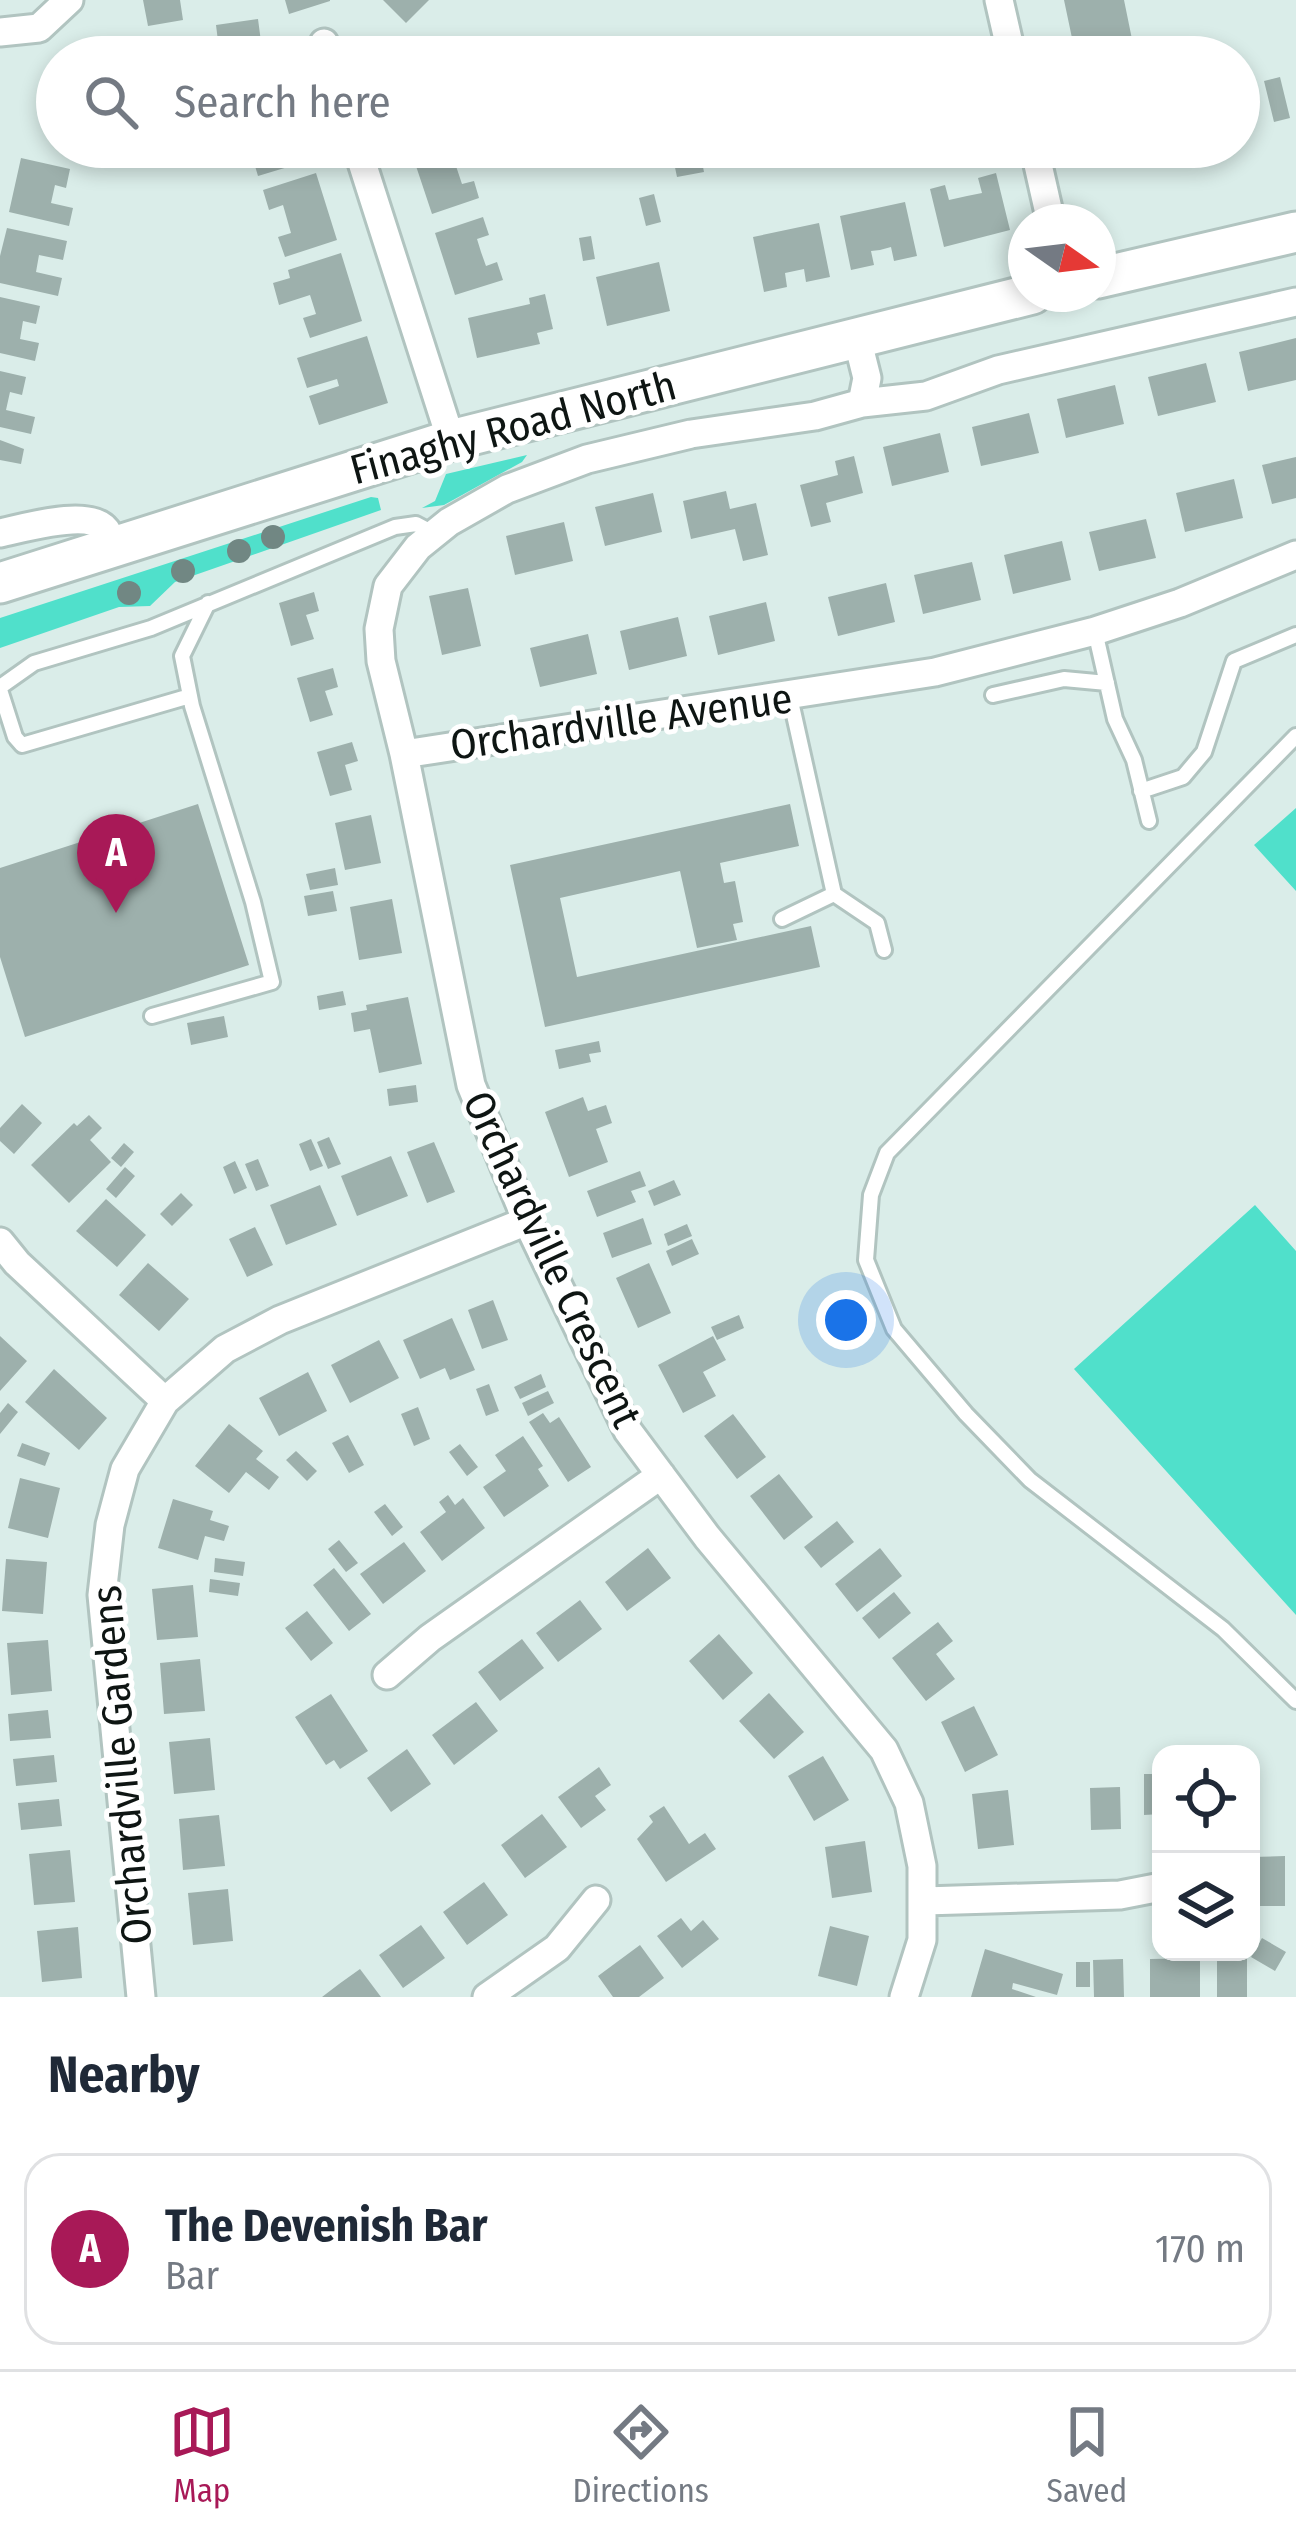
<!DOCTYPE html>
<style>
:root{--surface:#fff;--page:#f6f6f7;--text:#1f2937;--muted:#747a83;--line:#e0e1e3;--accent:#a81957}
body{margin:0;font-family:"Fira Sans Condensed",sans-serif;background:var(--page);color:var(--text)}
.controls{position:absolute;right:36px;bottom:36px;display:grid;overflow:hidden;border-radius:24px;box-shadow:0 6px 18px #0003}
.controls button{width:108px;height:108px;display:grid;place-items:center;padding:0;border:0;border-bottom:3px solid var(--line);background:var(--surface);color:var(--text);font:60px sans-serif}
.compass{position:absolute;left:1008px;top:204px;width:108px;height:108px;border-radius:50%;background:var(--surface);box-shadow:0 6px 18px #0003;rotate:104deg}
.you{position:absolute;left:846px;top:1320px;width:42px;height:42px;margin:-30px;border:9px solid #fff;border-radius:50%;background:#1a73e8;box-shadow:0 0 0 18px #1a73e833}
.badge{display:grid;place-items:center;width:78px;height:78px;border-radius:50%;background:var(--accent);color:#fff;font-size:39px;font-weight:700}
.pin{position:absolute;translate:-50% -99px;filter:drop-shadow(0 3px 6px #0008)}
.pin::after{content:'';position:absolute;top:63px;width:42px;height:36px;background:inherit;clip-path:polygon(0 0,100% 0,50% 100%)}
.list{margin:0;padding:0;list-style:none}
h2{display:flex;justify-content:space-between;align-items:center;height:156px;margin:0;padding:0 48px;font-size:51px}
h2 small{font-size:39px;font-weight:400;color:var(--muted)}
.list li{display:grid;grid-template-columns:78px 1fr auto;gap:36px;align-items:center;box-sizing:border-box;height:192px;margin:0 24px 24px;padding:0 24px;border:3px solid var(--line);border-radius:36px}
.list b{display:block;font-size:45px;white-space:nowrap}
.list p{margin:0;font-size:39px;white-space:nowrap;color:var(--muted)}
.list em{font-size:39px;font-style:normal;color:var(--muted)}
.icon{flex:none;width:66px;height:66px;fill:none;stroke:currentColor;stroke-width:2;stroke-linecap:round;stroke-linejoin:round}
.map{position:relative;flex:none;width:1296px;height:1997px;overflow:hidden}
.search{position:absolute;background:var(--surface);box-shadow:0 6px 18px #0003;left:36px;right:36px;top:36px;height:132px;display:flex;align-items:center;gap:30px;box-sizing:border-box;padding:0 42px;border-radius:66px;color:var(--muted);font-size:45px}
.sheet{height:372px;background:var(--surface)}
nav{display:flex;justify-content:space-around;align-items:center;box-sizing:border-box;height:168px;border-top:3px solid var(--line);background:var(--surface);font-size:33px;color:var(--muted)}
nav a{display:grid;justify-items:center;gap:6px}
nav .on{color:var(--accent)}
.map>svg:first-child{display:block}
</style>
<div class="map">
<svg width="1296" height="1997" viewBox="0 0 1296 1997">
<rect width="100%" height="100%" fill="#daede9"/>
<path fill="#50e0cb" d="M527 455 522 462 444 505 422 508 435 501 446 474Z
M371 497 378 498 381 510 175 582 150 606 119 607 0 648V618Z
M1296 808V891L1254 845Z
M1255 1205 1296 1251V1615L1074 1369Z"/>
<path fill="#9db0ac" d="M143 0H180L183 20 148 26Z
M285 0H330V1L289 14Z
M383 0H429L406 23Z
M1064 0H1124L1134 49 1076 57Z
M258 19 263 57H220L216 25Z
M122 37 127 57H95L92 45Z
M1280 77 1290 118 1274 122 1264 81Z
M263 147H307L311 160 258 176 252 156 265 152Z
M425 147H463L465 153 453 157 462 184 474 181 479 198 432 214 411 151Z
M656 147H699L704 172 677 177 672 153 657 155Z
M21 158 70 169 66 188 55 185 51 203 73 208 69 226 9 212Z
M316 173 337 240 285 257 278 237 291 233 283 205 269 210 263 190Z
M996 173 1010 230 944 247 930 189 945 185 949 200 967 196 982 193 978 178Z
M654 194 661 222 646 226 639 198Z
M905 202 917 256 894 261 891 247 880 250 871 251 874 265 851 270 840 216Z
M483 217 489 235 477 239 481 252 486 266 497 262 503 280 455 295 435 233Z
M819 223 830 277 806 282 804 269 785 273 787 287 764 292 753 237Z
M7 228 67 241 63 260 39 255 36 272 62 278 58 296 0 283V256Z
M591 236 595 259 583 261 579 238Z
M341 253 362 321 310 338 303 318 316 314 310 295 279 305 273 283 290 278 288 270Z
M659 262 670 311 607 326 596 277Z
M545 294 553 329 537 333 540 344 477 358 468 318 530 304 529 298Z
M0 297 40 306 36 324 23 321 20 339 39 343 35 361 0 353Z
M367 336 388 403 319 425 309 396 339 386 337 379 307 388 297 358Z
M1296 338V380L1248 391 1239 352Z
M1206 363 1216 402 1158 416 1148 377Z
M0 371 26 377 22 395 10 392 6 410 35 417 31 434 0 427Z
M1115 385 1124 424 1066 438 1057 399Z
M1029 413 1039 453 981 466 972 427Z
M940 433 949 472 892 486 883 447Z
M0 440 24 449 21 464 0 460Z
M854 456 863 493 826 503 831 522 811 527 800 485 838 475 835 461Z
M1296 457V498L1272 504 1262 465Z
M1234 479 1243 518 1185 532 1176 493Z
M726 491 730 509 756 503 768 555 743 561 735 529 691 539 683 501Z
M653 493 662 532 605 546 595 507Z
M1146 519 1156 558 1099 571 1089 532Z
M564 522 573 561 515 575 506 536Z
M1062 541 1071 580 1013 594 1004 555Z
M972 562 981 600 923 614 914 575Z
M886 583 895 622 838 636 828 597Z
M468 588 481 646 442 655 429 596Z
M314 592 319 611 306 615 314 639 291 646 279 603Z
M766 602 775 641 718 655 709 616Z
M678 617 687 656 629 670 620 631Z
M588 634 597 674 540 687 530 648Z
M333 668 338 687 325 691 333 715 310 722 297 678Z
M352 742 358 761 345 765 352 790 330 796 317 752Z
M198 804 249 965 25 1037 0 957V868Z
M790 804 799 846 720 863 724 883 735 881 743 922 733 924 737 940 697 948 680 871 560 898 577 977 811 926 820 967 545 1027 510 865Z
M371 815 381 863 345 870 335 823Z
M335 868 338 885 310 890 306 874Z
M333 891 337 911 308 916 304 896Z
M392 899 402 953 359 960 350 907Z
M343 991 346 1005 319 1010 317 996Z
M408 997 422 1064 379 1073 370 1029 354 1032 351 1013 367 1010 366 1005Z
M224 1016 228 1037 191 1045 187 1023Z
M599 1041 601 1052 589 1054 591 1062 559 1069 555 1050Z
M416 1085 418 1102 389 1106 387 1089Z
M583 1097 588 1111 606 1105 612 1123 596 1129 608 1162 569 1177 545 1112Z
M22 1104 42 1123 14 1154 0 1141V1128Z
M89 1115 102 1128 90 1140 111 1162 69 1203 31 1165 74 1123 77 1126Z
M329 1137 341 1164 328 1169 317 1142Z
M311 1139 323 1166 310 1171 299 1144Z
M434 1142 455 1192 427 1203 407 1152Z
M124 1143 134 1152 121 1167 111 1158Z
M391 1156 408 1196 357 1216 341 1176Z
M258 1159 269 1186 256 1191 245 1164Z
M235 1161 247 1188 234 1194 223 1167Z
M125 1167 135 1176 116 1198 106 1189Z
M640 1171 646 1186 631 1191 636 1202 597 1217 587 1191Z
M674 1180 681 1195 654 1206 648 1191Z
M320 1185 337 1225 286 1245 270 1205Z
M181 1193 193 1205 172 1226 160 1214Z
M106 1199 146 1235 117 1267 76 1231Z
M643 1218 652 1244 612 1258 603 1233Z
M687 1224 692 1236 668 1246 664 1234Z
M255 1227 273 1265 247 1277 229 1239Z
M692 1239 699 1254 672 1266 666 1251Z
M148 1263 189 1299 159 1331 119 1295Z
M649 1263 671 1313 638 1328 616 1278Z
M493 1300 508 1340 482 1349 468 1310Z
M739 1315 744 1328 717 1340 711 1327Z
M452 1318 475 1370 450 1380 445 1368 420 1379 403 1340Z
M0 1336 27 1361 0 1391Z
M713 1336 726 1360 703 1372 716 1396 683 1413 658 1365Z
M379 1340 399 1378 350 1403 331 1365Z
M54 1369 107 1418 79 1450 25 1402Z
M308 1372 327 1411 279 1436 259 1398Z
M541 1374 546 1387 520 1399 514 1387Z
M489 1384 499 1411 486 1416 476 1389Z
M548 1391 554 1403 528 1416 522 1403Z
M8 1403 18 1412 0 1434V1413Z
M418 1407 430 1439 414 1446 401 1414Z
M543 1413 550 1423 559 1417 591 1467 568 1482 529 1422Z
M733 1414 766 1457 737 1479 704 1436Z
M229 1424 263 1451 256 1459 279 1477 269 1490 246 1472 229 1493 195 1466Z
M348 1435 364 1465 349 1473 332 1443Z
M523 1436 543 1466 538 1469 549 1486 504 1517 483 1487 506 1471 495 1455Z
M22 1443 50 1453 45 1466 17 1456Z
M460 1444 478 1467 467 1476 449 1452Z
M296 1451 317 1471 307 1481 286 1460Z
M779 1474 813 1517 784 1540 750 1496Z
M20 1478 60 1488 48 1538 8 1528Z
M448 1495 455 1505 463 1498 485 1528 442 1561 420 1532 446 1512 439 1502Z
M173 1499 213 1511 210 1520 229 1526 224 1541 205 1536 198 1560 158 1548Z
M385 1504 403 1527 392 1536 374 1512Z
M837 1521 854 1542 821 1568 804 1547Z
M339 1540 358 1563 346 1572 328 1549Z
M404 1542 426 1571 383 1604 360 1574Z
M648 1548 671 1578 627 1611 605 1582Z
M880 1548 902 1576 857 1612 835 1584Z
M215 1558 245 1562 243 1576 214 1572Z
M6 1559 47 1562 43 1614 2 1611Z
M334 1568 371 1614 349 1631 313 1585Z
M210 1579 240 1583 238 1596 209 1592Z
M193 1585 198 1637 157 1640 152 1589Z
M894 1592 911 1613 879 1639 862 1618Z
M580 1600 602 1629 558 1662 536 1633Z
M307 1611 333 1643 311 1661 285 1628Z
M938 1622 953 1641 936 1654 955 1679 926 1701 892 1658Z
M719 1634 753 1673 723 1700 689 1661Z
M522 1639 544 1668 500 1701 478 1672Z
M48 1640 52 1691 11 1695 7 1643Z
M200 1659 205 1711 164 1714 160 1663Z
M769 1693 804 1732 774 1759 739 1721Z
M331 1694 368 1751 340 1769 334 1760 326 1765 295 1717Z
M476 1702 498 1731 454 1765 432 1735Z
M974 1706 998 1755 965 1772 941 1722Z
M48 1710 51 1738 10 1741 8 1714Z
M210 1738 215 1790 174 1794 169 1742Z
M407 1749 431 1784 391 1812 367 1778Z
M54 1755 57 1782 16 1786 13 1759Z
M823 1756 849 1800 814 1821 788 1776Z
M599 1767 611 1785 595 1796 606 1810 581 1828 558 1797Z
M1144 1774H1161V1814L1144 1815Z
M1120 1787 1121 1829 1091 1830 1090 1788Z
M1008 1790 1014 1845 978 1849 972 1794Z
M59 1799 62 1826 21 1830 18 1803Z
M664 1806 689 1844 705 1833 716 1849 666 1882 637 1839 653 1822 649 1816Z
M542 1814 567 1847 525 1878 501 1845Z
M219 1815 225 1866 183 1870 179 1819Z
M865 1841 872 1892 832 1898 825 1847Z
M70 1850 75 1902 34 1905 29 1854Z
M1285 1856V1906H1251V1857Z
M484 1882 508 1915 467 1945 443 1912Z
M228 1889 233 1941 193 1945 188 1893Z
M681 1918 691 1931 703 1920 719 1939 682 1968 657 1936Z
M421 1925 445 1958 403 1988 379 1955Z
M830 1926 869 1936 857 1986 818 1976Z
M78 1927 82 1978 42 1982 37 1931Z
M1262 1938 1286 1952 1275 1971 1251 1957Z
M640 1945 664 1978 639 1997H613L598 1976Z
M985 1949 1063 1974 1057 1995 1013 1983 1012 1989 1036 1997H971Z
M1217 1952H1247V1997H1217Z
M1200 1958V1997H1150V1959Z
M1123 1959 1124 1997H1094L1093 1960Z
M1076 1962H1090V1987H1076Z
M360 1969 381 1997H322L339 1984Z"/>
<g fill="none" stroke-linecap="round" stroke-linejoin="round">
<g stroke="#b1c4c0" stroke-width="20">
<path id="lane" d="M1095 631 1115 719 1134 760 1149 821
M0 687 34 663 151 628 395 527 416 524 433 533
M0 690 15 737 22 745 190 696
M993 695 1064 679 1107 683
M790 697 834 894 877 923 884 950
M1296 736 887 1153 871 1195 866 1260 894 1329 966 1414 1030 1480 1223 1629 1296 1701
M1141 791 1183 777 1204 752 1234 661 1296 635
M782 919 834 894
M152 1016 272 982 253 902 192 706 182 656 208 603"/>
</g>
<g stroke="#b1c4c0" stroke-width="33">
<path id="street" d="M999 0 1012 57
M0 32 39 28 69 0
M324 43 328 57
M357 147 451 440
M1034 147 1051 222
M857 338 867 378 862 403 815 416 691 434 587 459 507 489 449 522 418 547 388 586 379 629 381 661 404 754 471 1085 527 1221 628 1431 707 1537 884 1750 909 1803 922 1866V1940L904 1997
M862 403 926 396 998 370 1296 302
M0 533C24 528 90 508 106 530 110 536 111 543 114 549
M404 754 935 672 1095 631 1180 603 1296 555
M0 1242 17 1263 165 1401
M387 1675 430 1638 661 1475
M924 1901 1120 1895 1161 1887
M141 1997 102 1595 110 1525 125 1469 165 1401 225 1349 280 1320 527 1221
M487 1997 557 1948 596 1900"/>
</g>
<g stroke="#b1c4c0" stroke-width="45">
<path id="secondary" d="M1098 278 1296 232
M0 583 451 440 1032 294"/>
</g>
<use href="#lane" stroke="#fff" stroke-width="14"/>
<use href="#street" stroke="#fff" stroke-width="27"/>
<use href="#secondary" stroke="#fff" stroke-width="39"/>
</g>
<g fill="#718783">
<circle cx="273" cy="537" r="12"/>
<circle cx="239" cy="551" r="12"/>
<circle cx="183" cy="571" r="12"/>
<circle cx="129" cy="593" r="12"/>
</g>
<g text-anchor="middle" stroke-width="10" stroke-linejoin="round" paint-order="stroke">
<g font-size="42" fill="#0e1513" stroke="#fff">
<text transform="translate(513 427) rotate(-15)" y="15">Finaghy Road North</text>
<text transform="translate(621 721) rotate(-8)" y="15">Orchardville Avenue</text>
<text transform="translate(553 1259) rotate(65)" y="15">Orchardville Crescent</text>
<text transform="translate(121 1765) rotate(-95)" y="15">Orchardville Gardens</text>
</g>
</g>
</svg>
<div class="controls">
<button><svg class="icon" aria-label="locate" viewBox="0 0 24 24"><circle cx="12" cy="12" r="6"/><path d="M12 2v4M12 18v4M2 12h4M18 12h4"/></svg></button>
<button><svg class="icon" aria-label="layers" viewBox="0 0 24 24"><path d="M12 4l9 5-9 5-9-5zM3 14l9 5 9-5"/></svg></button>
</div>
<svg class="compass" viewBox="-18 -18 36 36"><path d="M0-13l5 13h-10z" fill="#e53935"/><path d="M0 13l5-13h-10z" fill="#747a83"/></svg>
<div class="you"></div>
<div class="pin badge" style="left:116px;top:913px">A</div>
<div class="search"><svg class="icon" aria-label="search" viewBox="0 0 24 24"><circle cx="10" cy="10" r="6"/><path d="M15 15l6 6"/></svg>Search here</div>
</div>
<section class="sheet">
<h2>Nearby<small></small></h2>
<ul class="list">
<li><span class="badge">A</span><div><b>The Devenish Bar</b><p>Bar</p></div><em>170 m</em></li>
</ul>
</section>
<nav>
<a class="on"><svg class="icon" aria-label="map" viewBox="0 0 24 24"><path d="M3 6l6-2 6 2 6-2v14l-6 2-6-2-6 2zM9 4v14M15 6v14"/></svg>Map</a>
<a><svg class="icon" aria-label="directions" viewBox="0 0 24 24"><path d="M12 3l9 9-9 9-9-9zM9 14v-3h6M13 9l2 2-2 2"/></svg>Directions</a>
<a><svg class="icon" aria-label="saved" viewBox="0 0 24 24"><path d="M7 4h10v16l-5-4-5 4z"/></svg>Saved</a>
</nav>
